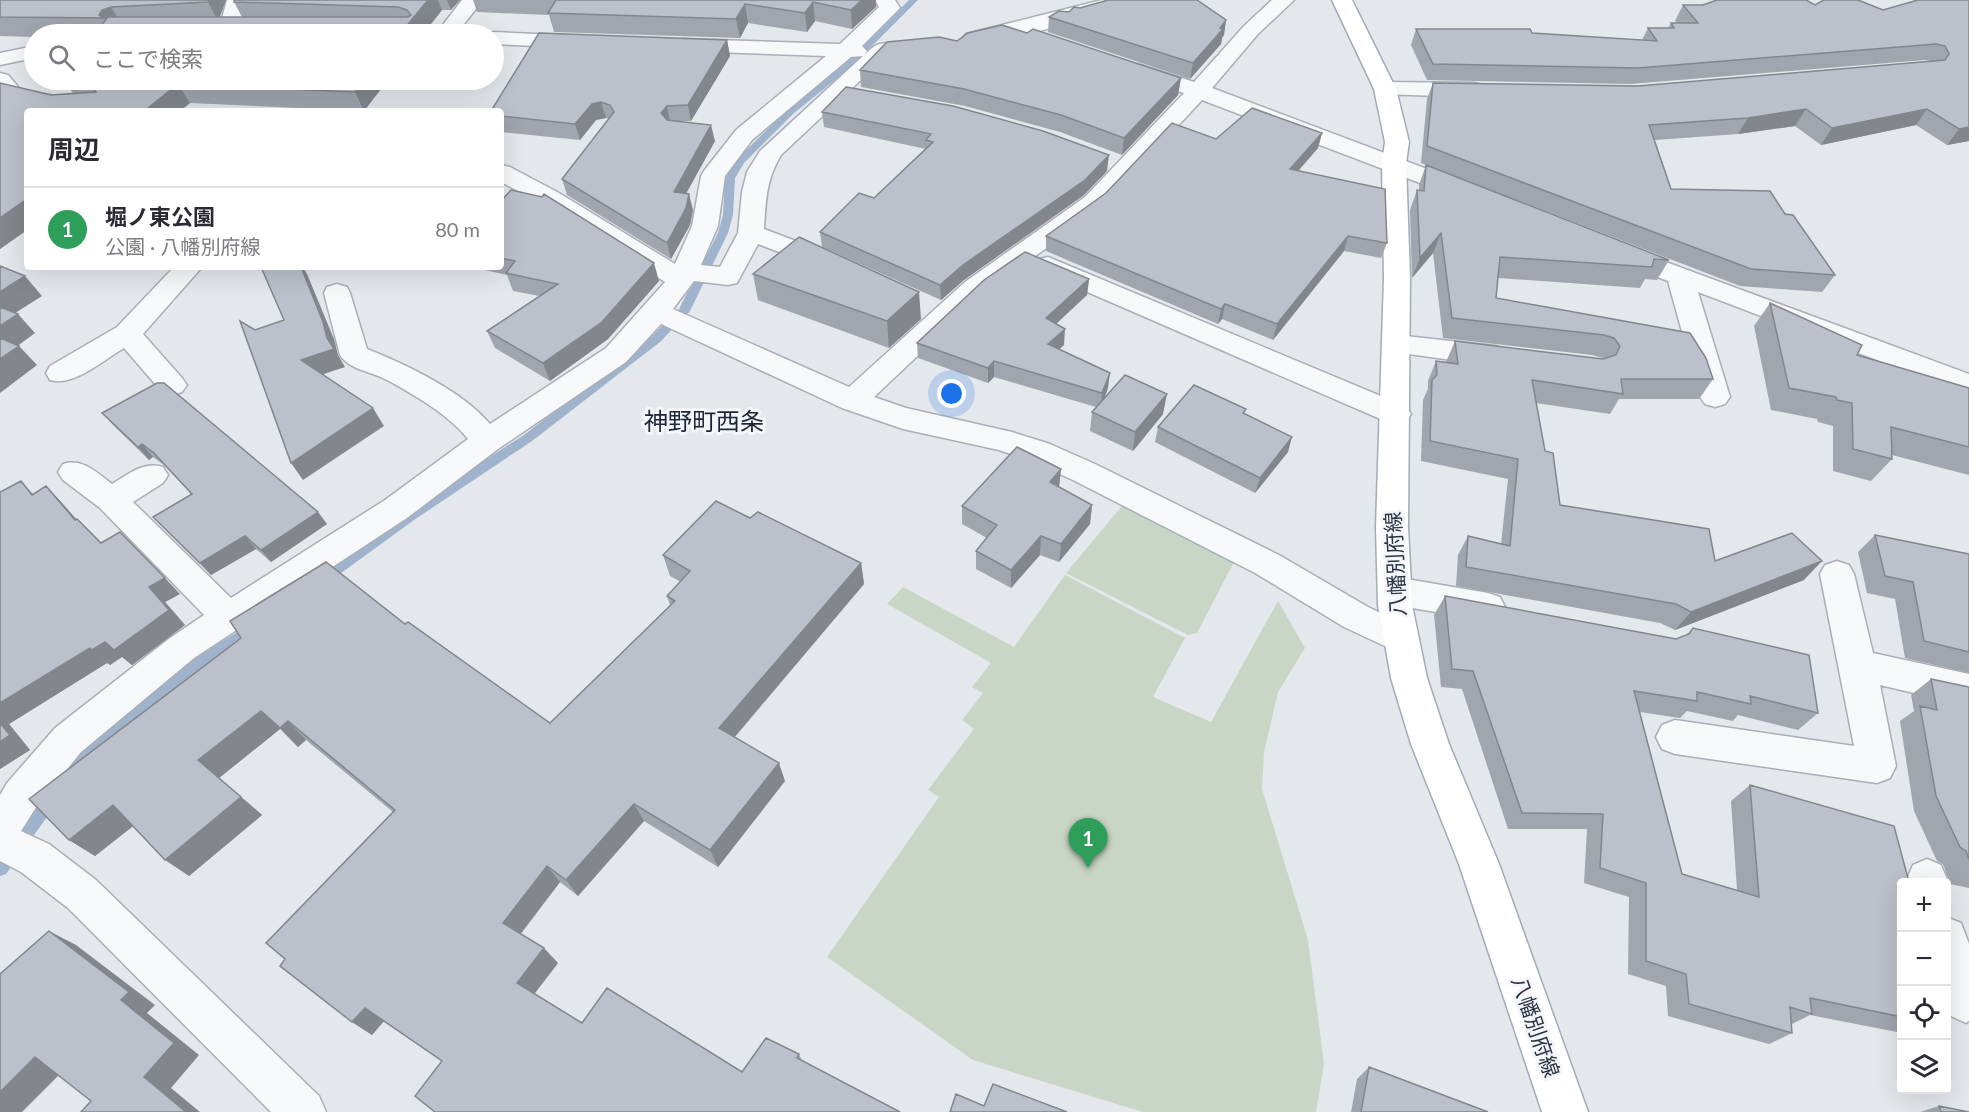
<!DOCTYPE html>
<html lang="ja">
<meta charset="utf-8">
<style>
:root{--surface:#fff;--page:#f7f7f7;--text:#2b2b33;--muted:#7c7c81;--line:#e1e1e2;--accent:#d1495b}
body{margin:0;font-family:Lato,"Noto Sans JP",sans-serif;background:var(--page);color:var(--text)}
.controls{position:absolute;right:18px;bottom:18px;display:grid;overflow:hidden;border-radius:6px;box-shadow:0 6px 24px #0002}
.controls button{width:54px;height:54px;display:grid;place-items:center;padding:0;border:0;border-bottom:2px solid var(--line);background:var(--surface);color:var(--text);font:30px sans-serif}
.you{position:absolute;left:952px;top:394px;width:21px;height:21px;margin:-15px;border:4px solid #fff;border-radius:50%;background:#1a73e8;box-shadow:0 0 0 9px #1a73e833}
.badge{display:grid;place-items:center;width:39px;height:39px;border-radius:50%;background:var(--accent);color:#fff;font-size:20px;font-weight:700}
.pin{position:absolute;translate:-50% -50px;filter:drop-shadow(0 2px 3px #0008)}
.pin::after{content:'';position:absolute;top:32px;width:21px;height:18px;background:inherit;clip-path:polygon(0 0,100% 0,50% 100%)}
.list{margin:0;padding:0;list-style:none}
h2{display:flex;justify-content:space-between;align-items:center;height:78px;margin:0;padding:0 24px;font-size:26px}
h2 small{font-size:20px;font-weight:400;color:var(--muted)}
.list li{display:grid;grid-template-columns:39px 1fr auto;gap:18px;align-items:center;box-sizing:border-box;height:84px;padding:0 24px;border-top:2px solid var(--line)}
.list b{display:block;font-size:22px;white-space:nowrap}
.list p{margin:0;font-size:20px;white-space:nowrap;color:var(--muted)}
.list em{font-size:20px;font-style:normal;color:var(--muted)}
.icon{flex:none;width:33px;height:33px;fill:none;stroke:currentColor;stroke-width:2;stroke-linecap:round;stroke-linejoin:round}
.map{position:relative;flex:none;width:1969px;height:1112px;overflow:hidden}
.search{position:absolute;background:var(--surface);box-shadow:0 6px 24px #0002;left:24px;top:24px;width:480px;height:66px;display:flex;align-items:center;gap:15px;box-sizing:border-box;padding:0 21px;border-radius:33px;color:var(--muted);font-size:22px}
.panel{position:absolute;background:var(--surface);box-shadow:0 6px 24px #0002;left:24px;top:108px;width:480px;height:162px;border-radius:6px}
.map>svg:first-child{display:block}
</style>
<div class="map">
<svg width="1969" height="1112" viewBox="0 0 1969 1112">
<rect width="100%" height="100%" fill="#e4e7ec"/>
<path fill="#c9d6c5" d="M1122 506 1234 562 1197 633 1188 635 1066 573Z
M1065 575 1185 638 1153 697 1211 722 1278 601 1305 648 1278 692 1264 752 1262 789 1308 940 1324 1064 1316 1112H1143L973 1060 827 957 939 797 928 790 974 729 962 720 983 693 972 687 991 663 887 604 903 587 1014 647Z"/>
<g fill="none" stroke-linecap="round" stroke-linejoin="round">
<path fill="#9fb4cc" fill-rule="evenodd" d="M909 0H918L851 67 793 114 744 163 735 178 733 215 728 233 690 311 660 342 532 441 414 520 326 584H316L314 580 316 576 404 512 524 435 652 336 679 309 718 233 723 215 725 178 737 159 787 110 845 63Z
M254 622 259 624 261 628 259 632C195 672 135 714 83 770L78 772 73 770 70 765 73 760 112 720 156 685 201 654Z
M51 791 57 793 59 798 57 803 6 874 0 876V855L45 793Z"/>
<g stroke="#a9aeb7" stroke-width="3">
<path id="minor" d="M227 0H247L239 29 232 34 222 33 219 29Z
M462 0H483L456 34H436Z
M875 0H895L900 8 862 46 867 51 864 55C873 47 878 41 891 44L894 49 781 155C766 180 766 200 764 229L838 257 842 263 838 269 829 271 758 244 737 283 728 285 694 281 673 309 849 387 965 282 1085 197 1184 93 1130 76 1127 71 1130 66 1138 64 1194 82 1244 26 1272 0H1294L1258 34 1212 88 1472 186 1475 191 1472 196 1463 198 1454 196 1202 100 1103 207 983 294 874 397 906 408 1012 432 1050 444 1095 464 1279 555 1368 607 1414 629 1419 639 1414 649 1402 654 1344 627 1255 573 1073 480 1028 460 999 450 903 429 842 408 661 324 626 362 498 449 407 518 194 658 81 752 35 809 21 831 49 844 96 880 319 1096 326 1112H271L68 908 21 872 0 861V795L7 783 55 728 170 638 204 615 100 508 63 480 58 472 63 464C83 458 96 472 112 484 129 474 143 461 163 467L168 475 163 483 133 502 231 598 385 500 468 439C449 415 416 396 389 381 374 372 349 370 340 355L324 293 327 287 337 284 347 287 350 293 367 349C407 365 462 391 490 424L606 348 665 282 541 203 501 182V165L510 167 559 193 675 264 692 226 701 176 704 171 736 130 826 56 683 51 676 49 672 45 676 41 683 39 840 44 879 7ZM863 56 760 151 747 172 742 192 738 233 720 267 701 265 718 226 725 176 752 140 851 57Z
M1102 0H1135L1132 4C1101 13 991 49 966 42L963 38 966 34Z
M494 32 580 36 587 38 591 42 587 46 580 48 494 44V34H486Z
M34 46V58L0 65V53Z
M0 73 8 75 20 89 104 106 107 111H63L5 99 0 93Z
M1385 82 1474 83 1482 85 1485 90 1482 95 1474 97 1377 94 1374 89 1377 84Z
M1620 245 1969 374V395L1698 292 1730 397 1725 404 1715 407 1705 404 1700 397 1668 281 1611 259 1607 253 1611 247Z
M1048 257 1407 407 1411 414 1407 421 1396 425 1385 421 1039 271 1035 265 1039 259Z
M174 267H202L143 334 182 378 187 385 182 392 172 395 162 392 124 348C103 360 74 387 50 380L46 373 50 366 117 327Z
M1397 335 1495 346 1505 349 1509 356 1505 363 1495 366 1387 351 1383 344 1387 337Z
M1837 561 1849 565 1854 574 1873 653 1969 674V706L1880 685 1896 766 1890 778 1877 783 1675 754 1662 749 1656 737 1662 725 1675 720 1854 746 1820 574 1825 565Z
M1395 577 1488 593 1500 597 1505 607 1500 617 1488 621 1395 605 1383 601 1378 591 1383 581Z
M1927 859 1941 865 1948 882 1946 886V882H1908L1907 879 1913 865Z
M1946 917 1961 923 1969 944V1021L1966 1023 1951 1016 1946 1006Z"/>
</g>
<g stroke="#a3abb8" stroke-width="3">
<path id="major" d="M1332 0H1352L1396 89 1409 142 1406 163 1410 278 1408 527 1412 605 1427 678 1449 744 1499 864 1588 1112H1542L1459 864 1411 744 1391 678 1378 605 1376 527 1384 278 1382 163 1385 142 1374 89Z"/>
</g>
<use href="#minor" fill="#f7f8fa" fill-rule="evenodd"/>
<use href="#major" fill="#fff" fill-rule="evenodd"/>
</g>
<path fill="#a1a5ae" d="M0 0H226L220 17H242L234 2V0H460L451 10H442L423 34H34V37L0 36Z
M473 0H876V7L852 29 815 21 807 32 748 23 740 38 554 32 549 15 477 12Z
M1969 0V141L1947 145 1916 125 1821 145 1795 126 1738 134 1655 140 1671 189 1785 214 1835 275 1822 292 1740 286 1421 163 1427 99 1433 83 1638 86 1931 61 1925 60 1630 84 1427 80 1411 45 1416 29 1532 33 1642 40 1648 28H1668L1671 23H1677L1675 21 1683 5H1815L1883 10Z
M1049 17 1226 20 1224 35 1222 38 1221 44 1190 79 1048 32Z
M1027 33 1181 78 1178 95 1122 155 1060 132 965 106 861 87 860 70 957 41Z
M727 40 730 56 691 121H679L715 141 686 194 693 210 690 225 671 259 567 195 562 179 609 119 606 118 596 120 580 140 501 132V111Z
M63 80H388L364 111 190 103 180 111H27V230L0 249V83L51 95 73 93Z
M822 112 1107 171 1084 195 964 280 941 300 822 247 820 232 874 198 926 149 824 127Z
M1322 133 1318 148 1298 171 1387 243 1381 258 1344 251 1273 340 1222 319 1218 324 1046 251V236L1216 139Z
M1426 165 1669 260 1657 280 1645 279 1640 288 1498 278 1496 298 1690 333 1713 379 1699 399H1619L1610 414 1536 403 1545 451 1560 505 1715 561 1804 580 1675 630 1660 623 1456 586 1458 555 1468 536 1501 544 1508 479 1421 461 1423 400 1428 389V381L1436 361 1446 362 1455 341 1603 359V358L1592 355 1443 338 1433 253 1412 278 1410 210 1417 190H1419V185Z
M501 201 659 281 608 339 550 381 495 348 487 331 539 296 513 291 507 275 472 267H501Z
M753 274 921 319 889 348 758 300Z
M1089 279 1087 295 1056 324 1064 345 1059 349 1108 388 1104 398 1163 414 1133 451 1090 431 1092 412 1096 407 994 377 988 383 918 358 917 343Z
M1770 303 1857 355 1969 388V475L1892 455V459L1871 481 1833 471V426L1818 422 1817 419 1771 410 1754 326Z
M102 413 327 524 271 562 256 549 211 575 153 517 191 494 165 466 153 457 149 460 114 426Z
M1245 413 1288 452 1255 493 1155 442 1158 427Z
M1061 469 1059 487 1092 505 1090 524 1059 562 1040 555 1011 588 976 569V551L987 538 962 524V506Z
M21 481 33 494 46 486 62 503 76 519 101 543 180 594 165 602 185 625 132 665 122 657 110 665 107 663 9 724 30 750 0 769V492Z
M750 518 861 563 864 584 735 737 785 781 718 867 644 821 578 896 560 882 521 934 558 963 534 994 582 1023 742 1072 799 1054 802 1061 900 1112 442 1061 384 1021 372 1035 352 1022 393 812 306 740 298 747 280 729 219 778 262 815 189 876 133 826 95 856 69 840 405 624 550 723 670 605 667 596 681 582 670 576 663 555Z
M1875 535 1969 554V673L1905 658 1895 599 1867 593 1858 552Z
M1445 596 1676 639 1686 635 1693 628 1818 713 1798 730 1738 715 1733 721 1687 711 1680 718 1640 712 1682 874 1737 890 1731 801 1750 785 1902 882V1033L1810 1015 1792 1024V1033L1769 1044 1668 1016 1666 986 1628 974 1629 897 1584 883 1587 829H1508L1462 689 1441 687 1434 615Z
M1931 679 1969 687V888L1950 884 1943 864 1937 861 1914 811 1900 721 1914 711 1911 695Z
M1369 1067 1488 1112H1351L1357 1079Z
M1939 1106 1969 1112H1920Z"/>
<path fill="#83868d" d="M209 0H226L218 21 208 2Z
M428 0H438L442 10 423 34H400Z
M447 0H460L451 10Z
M862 0H876V7L852 29 851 10Z
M813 2 815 21 807 32 805 13Z
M745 4 748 23 740 38 736 19Z
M111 7 123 26 107 18H101L99 15 102 10Z
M1226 20 1224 35 1222 38 1221 44 1190 79 1193 63Z
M727 40 730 56 691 121 688 105Z
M1181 78 1178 95 1122 155 1124 138Z
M364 80H388L364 111 355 92Z
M178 84 190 103 180 111H144Z
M601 102 606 118 596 120 580 140 575 124 592 104Z
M667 106 670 122 665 129 661 113Z
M1806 109 1795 126 1738 134 1748 118Z
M1927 109 1916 125 1821 145 1832 128Z
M711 125 715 141 678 208 674 192Z
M1969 127V141L1947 145 1959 129Z
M1322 133 1318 148 1286 185 1290 169Z
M1109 155 1107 171 1084 195 964 280 941 300 940 285 963 265Z
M689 194 693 210 690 225 671 259 667 243Z
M27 199V230L0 249V218Z
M1441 233 1433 253 1412 278 1420 258Z
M1348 236 1344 251 1273 340 1277 324Z
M654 263 659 281 608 339 550 381 543 363Z
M301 267H303L307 274 334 339 338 355 345 367 312 378 301 360 327 338Z
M25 276 42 296 1 322 0 320V292Z
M1089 279 1087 295 1045 334 1046 318Z
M919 292 921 319 889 348 887 321Z
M1225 304 1222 319 1218 324 1221 309Z
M18 314 35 333 8 353 0 345V326Z
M1065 329 1064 345 1047 360 1048 344Z
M19 346 37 365 0 393V359Z
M994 361V377L988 383V368Z
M1110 373 1108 388 1101 408 1102 393Z
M1167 394 1163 414 1133 451 1135 432Z
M373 408 384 426 303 480 291 463Z
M1292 437 1288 452 1255 493 1260 478Z
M142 444 153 457 149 460 138 447Z
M1061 469 1059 487 1050 482Z
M46 486 62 503 91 536 75 520Z
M1092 505 1090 524 1059 562 1061 544Z
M318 512 327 524 271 562 261 550Z
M245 536 256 549 211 575 200 563Z
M1041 536 1040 555 1011 588V570Z
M1822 561 1804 580 1675 630 1691 612Z
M861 563 864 584 726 747 719 728Z
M165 578 180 594 165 602 185 625 132 665 122 657 110 665 92 650 149 587Z
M90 648 107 663 9 724 30 750 0 769V703Z
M261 711 280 729 219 778 262 815 189 876 165 860 198 760Z
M288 721 306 740 298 747 280 728Z
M779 763 785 781 718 867 710 850Z
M634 804 644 821 578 896 566 880Z
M113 805 137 823 95 856 69 840Z
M547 866 560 882 517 938 503 923Z
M49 931 76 945 155 1005 147 1013 199 1055 171 1088 200 1112H186L144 1077 121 1000Z
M544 948 558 963 532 997 517 983Z
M365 1008 384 1021 372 1035 352 1022Z
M35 1057 65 1069 22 1112H0V1092Z"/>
<path fill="#bbc0ca" stroke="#83868d" stroke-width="1.5" d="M0 0H209L208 2 111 7 102 10 99 15 101 17H408L411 15 407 10 398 7 234 2V0H428L400 34H95L107 18 0 17Z
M556 0H862L851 10 813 2 805 13 745 4 736 19 548 13Z
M1108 0H1197L1226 20 1220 28 1223 29 1193 63 1049 17 1059 11 1069 12 1074 7 1080 8Z
M1717 0H1806L1815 5 1824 0H1858L1883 10 1918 0H1969V127L1959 129 1927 109 1832 128 1806 109 1748 118 1649 125 1671 189 1770 191 1785 214 1793 215 1835 275 1751 269 1427 146 1433 83 1638 86 1945 60 1949 54 1945 46 1936 44 1638 68 1433 64 1416 29H1530L1532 33 1657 41 1648 28H1674L1671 23H1698L1683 5H1703Z
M1002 25 1027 33 1033 29 1181 78 1124 138 1061 115 964 89 860 70 887 42 939 37 957 41 968 33Z
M539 33 727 40 688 105 667 106 661 113 667 120 711 125 674 192 689 194 686 208 667 243 562 179 614 112 610 105 601 102 592 104 575 124 501 116V111H491Z
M67 80H364L355 92 178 84 144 111H27V199L0 218V83L51 95 96 92 91 84Z
M846 87 953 106 1043 131 1109 155 1085 180 963 265 940 285 820 232 859 193 874 198 933 142 926 140 931 134 822 112Z
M1252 108 1322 133 1290 169 1385 189 1387 243 1348 236 1277 324 1225 304 1221 309 1046 236 1106 193 1172 123 1216 139Z
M1426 165 1669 260 1654 259 1652 267 1500 257 1496 298 1690 333 1706 358 1713 379H1621L1623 394 1532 380 1545 451 1553 453 1560 505 1709 529 1715 561 1792 533 1822 561 1691 612 1676 604 1466 567 1468 536 1510 546 1518 459 1430 441 1432 380 1437 375 1436 361 1458 364 1455 341 1603 359 1616 355 1620 346 1614 338 1604 335 1452 318 1441 233 1420 258 1417 190 1424 191Z
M511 190 542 197 544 194 654 263 602 322 543 363 487 331 558 284 506 273 515 261 501 258V201Z
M799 237 919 292 887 321 753 274Z
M1025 252 1089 279 1046 318 1065 329 1048 344 1110 373 1102 393 994 361 988 368 917 343 984 280Z
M0 266 25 276 0 292Z
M261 267H301L323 322 327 338 334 349 301 360 373 408 291 463 240 321 255 330 284 320Z
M1770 303 1862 345 1857 355 1969 388V447L1891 427 1892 459 1853 449 1852 403 1837 400 1836 397 1789 388Z
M0 307 18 314 0 326Z
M0 338 19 346 0 359Z
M1125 375 1167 394 1135 432 1092 412Z
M157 383H164L318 512 261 550 245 536 200 563 153 517 192 494 154 453 142 444 138 447 102 413Z
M1194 385 1246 409 1243 413 1292 437 1260 478 1158 427Z
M1017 447 1061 469 1050 482 1092 505 1061 544 1041 536 1011 570 976 551 997 525 962 506Z
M21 481 32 495 46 486 75 520 77 519 101 543 120 532 165 578 149 587 169 610 114 650 105 642 92 650 90 648 0 703V492Z
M716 501 750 518 758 512 861 563 719 728 779 763 710 850 634 804 566 880 547 866 503 923 544 948 517 983 582 1023 607 988 742 1072 766 1038 799 1054 797 1058 900 1112H435L415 1096 442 1061 365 1008 352 1022 280 966 285 959 266 943 395 810 288 721 280 728 261 711 198 760 241 797 165 860 113 805 69 840 29 799 241 638 230 621 326 562 405 624 408 622 550 723 675 601 667 596 690 571 663 555Z
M1875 535 1969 554V652L1924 641 1913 582 1885 576Z
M1445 596 1676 639 1689 634 1693 628 1809 655 1818 713 1750 696 1751 704 1697 692V701L1634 691 1682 874 1759 897 1750 785 1894 826 1909 882H1902V1017L1810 998 1812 1014 1790 1007 1792 1033 1689 1004 1686 974 1646 961V883L1600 868 1603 814 1522 813 1473 671 1452 669Z
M1931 679 1969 687V859L1966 851 1960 847 1936 796 1920 706 1937 710Z
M0 723 10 735 0 742Z
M49 931 129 992 121 1000 174 1043 144 1077 186 1112H81L91 1101 35 1057 0 1092V974Z
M1369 1067 1488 1112H1361Z
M993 1084 1067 1112H950L956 1094 984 1106Z
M1939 1106 1969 1112H1941Z"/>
<g text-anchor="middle" stroke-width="6" stroke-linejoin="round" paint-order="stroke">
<g font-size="21" fill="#2b3445" stroke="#f4f6f9">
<text transform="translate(1396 564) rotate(-93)" y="7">八幡別府線</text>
<text transform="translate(1535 1027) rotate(71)" y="7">八幡別府線</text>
</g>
<g font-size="24" fill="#1d2536" stroke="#f4f6f9">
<text x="704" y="430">神野町西条</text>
</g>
</g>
</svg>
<div class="controls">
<button>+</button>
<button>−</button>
<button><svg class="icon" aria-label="locate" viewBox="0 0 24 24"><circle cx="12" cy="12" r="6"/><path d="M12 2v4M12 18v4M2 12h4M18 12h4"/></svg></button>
<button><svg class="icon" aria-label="layers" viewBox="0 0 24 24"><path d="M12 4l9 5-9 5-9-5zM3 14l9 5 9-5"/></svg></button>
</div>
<div class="you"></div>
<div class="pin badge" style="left:1088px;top:868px;background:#2e9e5b">1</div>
<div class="search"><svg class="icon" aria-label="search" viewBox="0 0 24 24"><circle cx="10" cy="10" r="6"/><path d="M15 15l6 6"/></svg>ここで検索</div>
<section class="panel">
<h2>周辺<small></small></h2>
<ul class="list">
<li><span class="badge" style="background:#2e9e5b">1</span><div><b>堀ノ東公園</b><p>公園 · 八幡別府線</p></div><em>80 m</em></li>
</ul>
</section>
</div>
